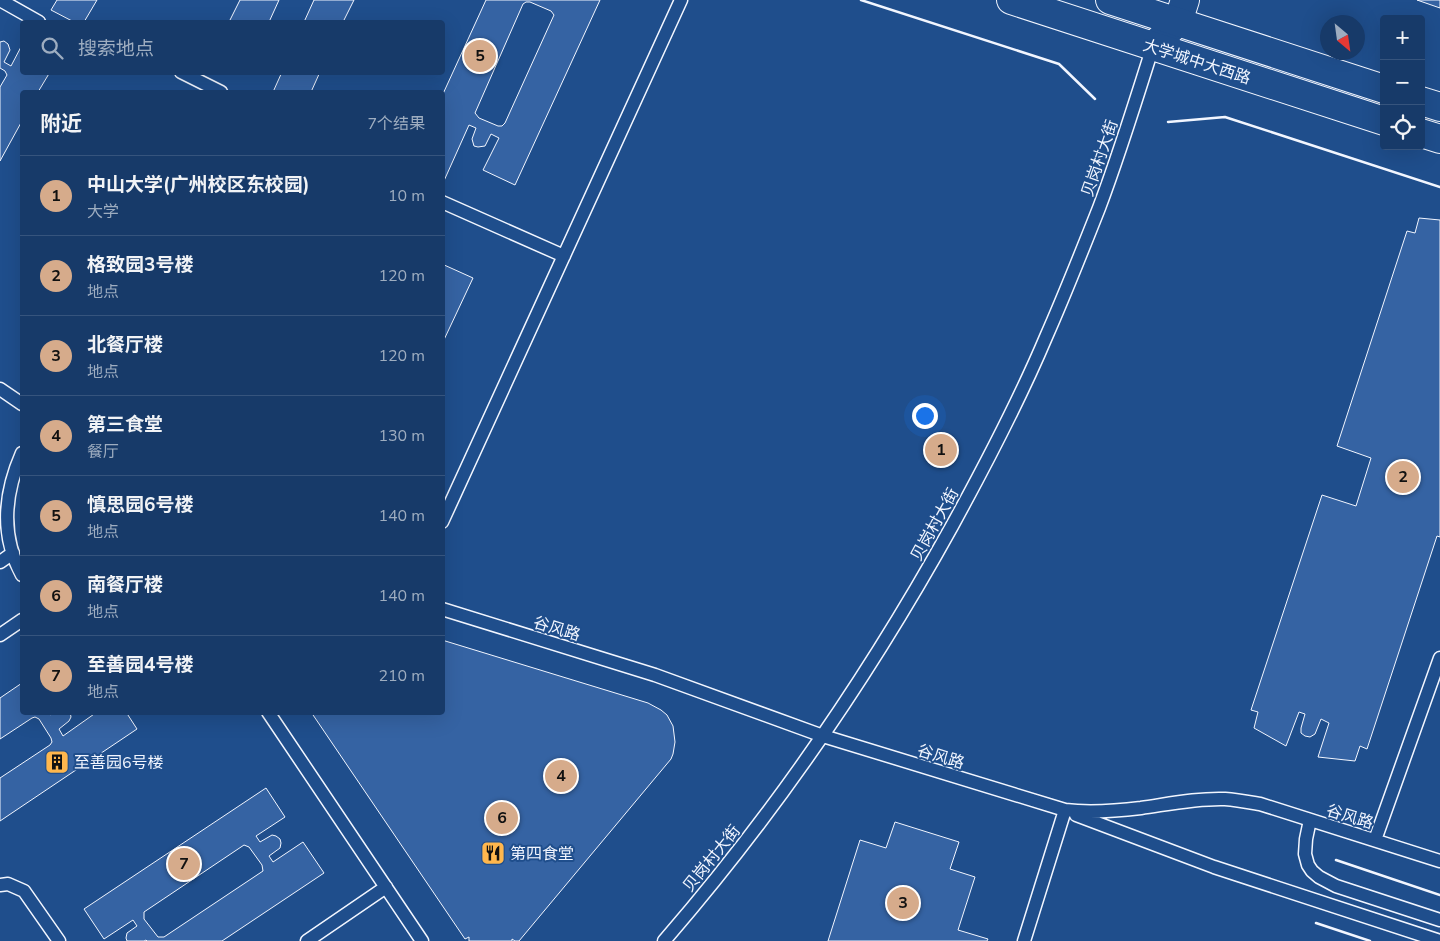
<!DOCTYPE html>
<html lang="zh">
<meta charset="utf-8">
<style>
:root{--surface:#173a69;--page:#20416f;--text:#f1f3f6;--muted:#9eadc0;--line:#36547d;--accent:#d6ab8b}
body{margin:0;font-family:"Nunito Sans","Noto Sans SC",sans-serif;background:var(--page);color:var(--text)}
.controls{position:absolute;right:15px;top:15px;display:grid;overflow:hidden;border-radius:5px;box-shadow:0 5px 20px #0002}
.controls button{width:45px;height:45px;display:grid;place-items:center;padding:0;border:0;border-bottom:1px solid var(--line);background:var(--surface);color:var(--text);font:25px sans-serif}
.compass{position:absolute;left:1320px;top:15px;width:45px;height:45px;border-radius:50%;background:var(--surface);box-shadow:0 5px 20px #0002;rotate:151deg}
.you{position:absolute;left:924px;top:415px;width:18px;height:18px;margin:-12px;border:4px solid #fff;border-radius:50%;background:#1a73e8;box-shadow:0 0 0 8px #1a73e833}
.badge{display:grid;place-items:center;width:32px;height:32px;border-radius:50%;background:var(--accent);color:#111;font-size:16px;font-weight:700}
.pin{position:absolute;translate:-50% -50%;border:2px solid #fff;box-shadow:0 1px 5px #0006}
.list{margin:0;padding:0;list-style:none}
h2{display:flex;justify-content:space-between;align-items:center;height:65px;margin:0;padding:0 20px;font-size:21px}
h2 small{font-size:16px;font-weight:400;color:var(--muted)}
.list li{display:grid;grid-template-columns:32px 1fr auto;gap:15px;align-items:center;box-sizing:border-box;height:80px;padding:0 20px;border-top:1px solid var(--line)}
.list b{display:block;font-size:19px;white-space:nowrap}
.list p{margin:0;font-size:16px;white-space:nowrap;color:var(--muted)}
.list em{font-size:16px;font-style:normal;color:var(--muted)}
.icon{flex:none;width:28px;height:28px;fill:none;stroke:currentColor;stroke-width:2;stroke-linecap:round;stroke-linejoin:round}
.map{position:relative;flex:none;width:1440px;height:941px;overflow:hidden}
.search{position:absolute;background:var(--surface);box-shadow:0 5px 20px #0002;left:20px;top:20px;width:425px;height:55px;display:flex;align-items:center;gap:12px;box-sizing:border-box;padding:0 18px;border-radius:5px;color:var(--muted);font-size:19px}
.panel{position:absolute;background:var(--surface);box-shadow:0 5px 20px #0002;left:20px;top:90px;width:425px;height:625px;border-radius:5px}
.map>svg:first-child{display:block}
</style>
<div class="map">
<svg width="1440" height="941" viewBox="0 0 1440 941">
<rect width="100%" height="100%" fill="#1f4e8c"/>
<path fill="#3563a3" stroke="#f2f6ff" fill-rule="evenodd" d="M57 0H97L84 22H74L51 10Z
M240 0H279L269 22H229Z
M314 0H354L343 22H304Z
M486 0H600L515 185 483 170 499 138 491 134 485 146 478 147 474 146 472 139 476 128 469 125 443 183 442 96ZM526 2H530L551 11 554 15 505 123 502 126H498L479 118 475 113 523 4Z
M1417 0H1440V8Z
M4 41 8 44 10 50 4 62 11 66 22 45V72H50L38 92H22V121L0 161V87L7 75 5 71 0 68V42Z
M282 72H320L311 92H273Z
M1419 218 1440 220V537L1437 536 1367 749 1360 746 1355 761 1318 757 1329 723 1321 719 1315 734 1310 737 1305 736 1301 733V728L1305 714 1299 712 1286 746 1254 728 1258 712 1251 710 1322 495 1356 506 1371 458 1337 446 1407 231 1415 233Z
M442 264 473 278 442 344Z
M442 640 648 703 661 710 667 715 673 726 675 742 673 754 671 759 519 941H515L512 939V941H469V937L465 939 311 712H442Z
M22 683V712H48L50 715 54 712H70L71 717 69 721 59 729 63 736 97 712H126L137 729 0 821V778L50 745 52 742 51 738 39 719 35 717 32 718 0 739V698Z
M266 788 285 817 256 836 260 842 272 835 276 836 280 839 281 843 280 848 269 856 273 862 303 842 324 873 222 941H147L146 940 144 941H127L126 938 127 933 137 926 133 920 104 939 84 909ZM244 845 249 847 262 865 263 871 164 937H158L144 919V912Z
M895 822 959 842 950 869 975 877 958 930 988 939 987 941H828L860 840 886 848Z"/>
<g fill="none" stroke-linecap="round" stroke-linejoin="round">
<g stroke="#f2f6ff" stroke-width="15">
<path id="service" d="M0 0 39 22
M181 72 221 92
M442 202 564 256
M0 389 22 404
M22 453C4 494 0 535 22 575
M442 522 681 0
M0 562 13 553
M442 609 655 675 823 736 1065 810C1090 813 1116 811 1141 808 1169 804 1197 798 1225 799 1237 800 1248 802 1260 804L1440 861
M0 635 22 620
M268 712 422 941
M1076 815 1214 867 1440 941
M1310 820 1306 839 1305 854 1308 865 1312 871 1319 877 1336 886 1440 920
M1375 840 1440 658
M0 885 8 884 24 891 59 941
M307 941 386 887
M664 941C775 813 870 674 952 526 986 464 1019 401 1046 337 1065 294 1082 251 1099 208 1119 155 1136 100 1153 46
M1024 941 1065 810"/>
</g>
<g stroke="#f2f6ff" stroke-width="30">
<path id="tertiary" d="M1153 46 1178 22 1185 0"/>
</g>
<g stroke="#f2f6ff" stroke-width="30">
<path id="secondary" d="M1011 0 1384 121
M1110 0 1384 89
M1421 101 1440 107
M1421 133 1440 139"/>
</g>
<use href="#service" stroke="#1f4e8c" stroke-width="12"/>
<use href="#tertiary" stroke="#1f4e8c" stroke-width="28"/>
<use href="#secondary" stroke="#1f4e8c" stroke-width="28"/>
<path stroke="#f2f6ff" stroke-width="2.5" d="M861 0 1059 64 1095 99
M1168 122 1225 117 1440 187
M1336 860 1440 895
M1316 923 1370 941"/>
</g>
<defs>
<g id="building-square" transform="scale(1.25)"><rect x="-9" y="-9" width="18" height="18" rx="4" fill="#ffb74d" stroke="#1f4e8c"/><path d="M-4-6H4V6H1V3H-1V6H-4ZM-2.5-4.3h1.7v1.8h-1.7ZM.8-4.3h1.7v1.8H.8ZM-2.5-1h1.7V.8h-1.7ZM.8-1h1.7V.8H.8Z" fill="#111"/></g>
<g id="restaurant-square" transform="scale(1.25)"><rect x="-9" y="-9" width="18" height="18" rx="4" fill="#ffb74d" stroke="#1f4e8c"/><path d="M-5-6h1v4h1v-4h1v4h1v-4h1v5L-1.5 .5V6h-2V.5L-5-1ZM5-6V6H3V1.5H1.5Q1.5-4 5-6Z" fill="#111"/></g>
</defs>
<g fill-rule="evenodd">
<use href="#building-square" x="57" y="762"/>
<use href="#restaurant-square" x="493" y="853"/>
</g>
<g text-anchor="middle" stroke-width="4" stroke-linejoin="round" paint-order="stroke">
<g font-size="16" fill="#f2f6ff" stroke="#1f4e8c">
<text transform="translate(1197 61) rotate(18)" y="6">大学城中大西路</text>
<text transform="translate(1099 158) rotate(-71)" y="6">贝岗村大街</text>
<text transform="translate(934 524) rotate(-61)" y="6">贝岗村大街</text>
<text transform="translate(557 628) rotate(17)" y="6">谷风路</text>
<text transform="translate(941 756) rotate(17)" y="6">谷风路</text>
<text transform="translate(1350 816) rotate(17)" y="6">谷风路</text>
<text transform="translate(711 858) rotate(-51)" y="6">贝岗村大街</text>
</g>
<g font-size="16" fill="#f2f6ff" stroke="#1f4e8c" text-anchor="start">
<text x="74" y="768">至善园6号楼</text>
<text x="510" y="859">第四食堂</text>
</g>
</g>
</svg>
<div class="controls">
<button>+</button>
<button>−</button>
<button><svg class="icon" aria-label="locate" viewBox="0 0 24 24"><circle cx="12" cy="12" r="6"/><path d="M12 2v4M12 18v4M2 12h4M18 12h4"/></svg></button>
</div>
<svg class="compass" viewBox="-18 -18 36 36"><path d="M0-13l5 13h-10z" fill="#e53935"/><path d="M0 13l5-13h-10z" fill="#9eadc0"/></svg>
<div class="you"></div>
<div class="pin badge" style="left:941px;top:450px">1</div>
<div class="pin badge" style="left:1403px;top:477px">2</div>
<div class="pin badge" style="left:903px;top:903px">3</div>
<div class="pin badge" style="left:561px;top:776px">4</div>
<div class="pin badge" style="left:480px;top:56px">5</div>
<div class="pin badge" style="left:502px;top:818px">6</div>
<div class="pin badge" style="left:184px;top:864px">7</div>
<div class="search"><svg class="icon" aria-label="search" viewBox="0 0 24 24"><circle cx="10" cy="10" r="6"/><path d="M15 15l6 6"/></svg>搜索地点</div>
<section class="panel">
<h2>附近<small>7个结果</small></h2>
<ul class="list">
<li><span class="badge">1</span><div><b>中山大学(广州校区东校园)</b><p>大学</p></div><em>10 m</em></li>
<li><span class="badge">2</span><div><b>格致园3号楼</b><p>地点</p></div><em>120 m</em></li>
<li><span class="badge">3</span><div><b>北餐厅楼</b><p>地点</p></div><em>120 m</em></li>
<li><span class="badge">4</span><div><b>第三食堂</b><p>餐厅</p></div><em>130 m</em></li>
<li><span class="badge">5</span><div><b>慎思园6号楼</b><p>地点</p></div><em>140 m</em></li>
<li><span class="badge">6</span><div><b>南餐厅楼</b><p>地点</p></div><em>140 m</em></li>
<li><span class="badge">7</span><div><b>至善园4号楼</b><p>地点</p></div><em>210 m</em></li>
</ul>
</section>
</div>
